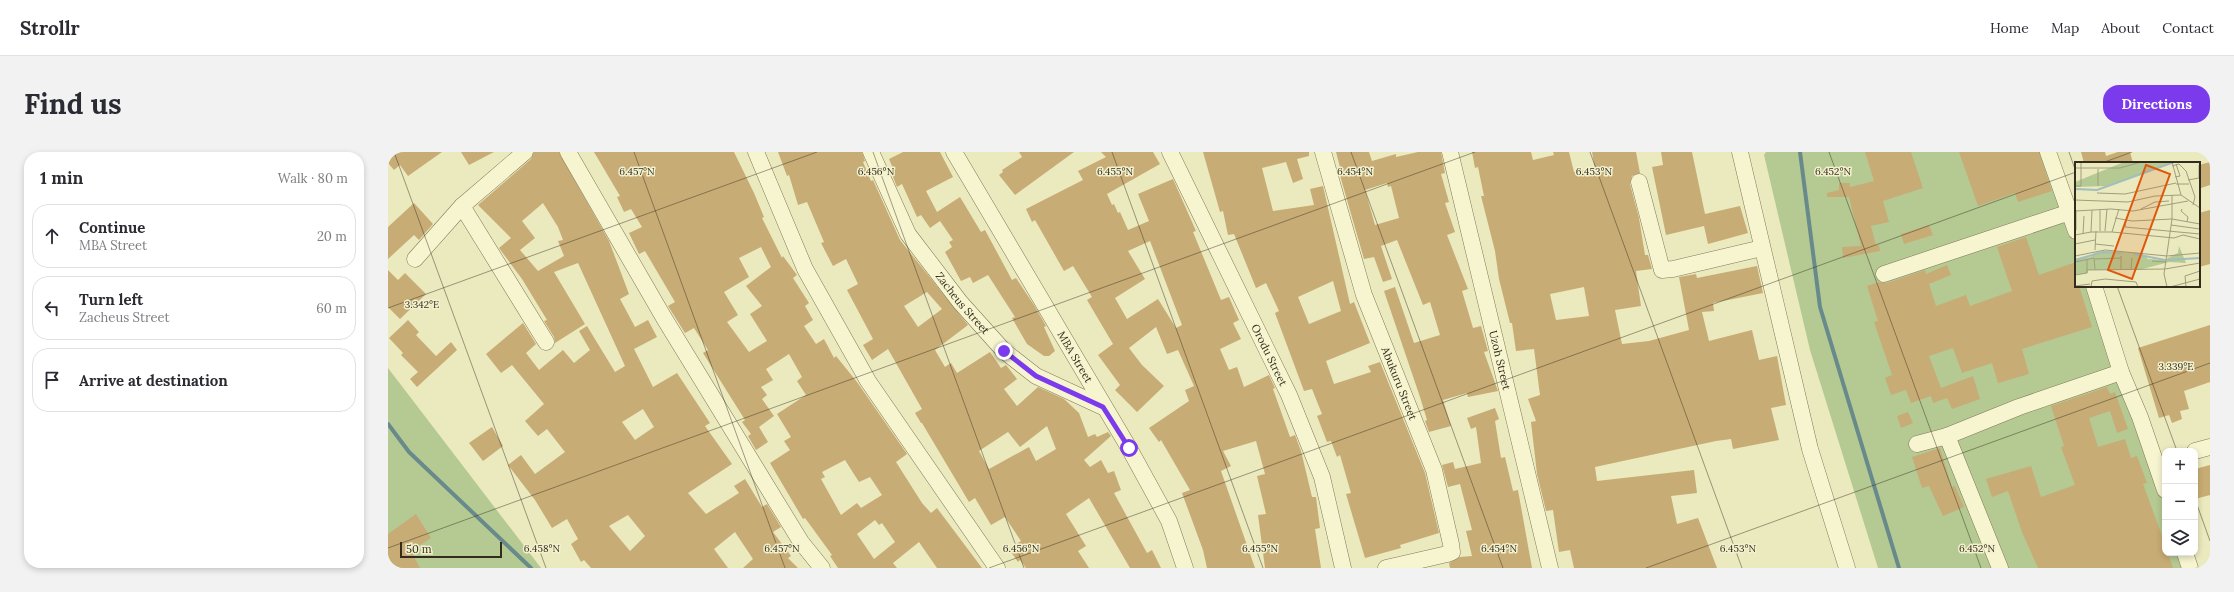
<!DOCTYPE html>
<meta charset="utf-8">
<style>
:root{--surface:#fff;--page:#f2f2f3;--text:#2b2b33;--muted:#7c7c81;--line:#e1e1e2;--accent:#7c3aed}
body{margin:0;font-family:Lora,serif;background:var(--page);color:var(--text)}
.controls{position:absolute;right:12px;bottom:12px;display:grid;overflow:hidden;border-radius:8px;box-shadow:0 2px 6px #0003}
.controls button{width:36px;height:36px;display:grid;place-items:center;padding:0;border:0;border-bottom:1px solid var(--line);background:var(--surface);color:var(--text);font:20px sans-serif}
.scale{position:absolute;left:12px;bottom:10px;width:102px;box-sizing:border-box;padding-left:4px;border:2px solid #332c1c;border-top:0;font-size:11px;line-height:14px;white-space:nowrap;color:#332c1c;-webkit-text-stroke:3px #f3f1cd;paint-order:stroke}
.stop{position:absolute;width:12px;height:12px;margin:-9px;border:3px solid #7c3aed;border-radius:50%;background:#fff}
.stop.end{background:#7c3aed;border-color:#fff;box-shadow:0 1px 4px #0008}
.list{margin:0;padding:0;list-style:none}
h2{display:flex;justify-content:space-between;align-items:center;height:52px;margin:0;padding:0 16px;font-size:17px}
h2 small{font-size:13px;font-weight:400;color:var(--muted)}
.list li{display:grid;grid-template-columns:26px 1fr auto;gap:12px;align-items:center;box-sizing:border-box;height:64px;margin:0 8px 8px;padding:0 8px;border:1px solid var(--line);border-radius:16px}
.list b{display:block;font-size:15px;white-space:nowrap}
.list p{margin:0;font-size:13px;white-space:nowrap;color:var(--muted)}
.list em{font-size:13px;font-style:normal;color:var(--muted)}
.icon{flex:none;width:22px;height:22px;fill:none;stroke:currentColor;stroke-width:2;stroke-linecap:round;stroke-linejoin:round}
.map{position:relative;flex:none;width:1822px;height:416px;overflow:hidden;border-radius:16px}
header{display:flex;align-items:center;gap:24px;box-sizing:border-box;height:56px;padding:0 20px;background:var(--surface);border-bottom:1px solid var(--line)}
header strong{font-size:19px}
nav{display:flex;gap:22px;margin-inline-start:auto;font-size:14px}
.intro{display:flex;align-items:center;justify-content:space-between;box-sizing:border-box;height:96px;padding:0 24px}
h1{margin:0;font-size:28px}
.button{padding:10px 18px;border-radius:16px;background:var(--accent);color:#fff;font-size:14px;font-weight:700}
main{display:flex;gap:24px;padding:0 24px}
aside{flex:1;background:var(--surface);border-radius:16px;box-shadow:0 2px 6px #0003}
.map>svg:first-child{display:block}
</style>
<header>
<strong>Strollr</strong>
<nav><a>Home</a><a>Map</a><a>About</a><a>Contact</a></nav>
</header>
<div class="intro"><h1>Find us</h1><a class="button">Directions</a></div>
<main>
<aside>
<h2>1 min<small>Walk · 80 m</small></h2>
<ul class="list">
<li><svg class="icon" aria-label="ahead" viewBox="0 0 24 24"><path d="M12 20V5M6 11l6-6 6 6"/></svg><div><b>Continue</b><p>MBA Street</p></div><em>20 m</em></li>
<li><svg class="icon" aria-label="left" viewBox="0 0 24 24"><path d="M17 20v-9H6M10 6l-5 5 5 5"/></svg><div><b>Turn left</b><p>Zacheus Street</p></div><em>60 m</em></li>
<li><svg class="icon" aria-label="arrive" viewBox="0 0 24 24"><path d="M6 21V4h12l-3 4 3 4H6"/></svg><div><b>Arrive at destination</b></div></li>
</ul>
</aside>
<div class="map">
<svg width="1822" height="416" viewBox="0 0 1822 416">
<rect width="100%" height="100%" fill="#ebe9be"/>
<path fill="#b5c993" d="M1378 0H1654L1688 94V134H1702L1777 341V401H1798L1804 416H1490L1422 198 1376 3Z
M0 216 153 416H0Z"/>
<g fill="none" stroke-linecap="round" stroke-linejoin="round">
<path stroke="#698a8a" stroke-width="4" d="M1412 0 1432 155 1511 416
M0 272 21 300 143 416"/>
</g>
<path fill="#c8ac75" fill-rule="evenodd" d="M0 0H54L20 24 12 13 6 18 0 11Z
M73 0H106L81 13Z
M146 0H171L221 89 241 142 232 147 247 175 260 168 269 185 246 197 265 235 289 221 322 271 317 274 344 312 300 341 318 362 351 341 346 334 357 327 374 355 379 352 393 375 385 380 403 404 400 406 410 416H355L365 407 347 380 326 397 340 416H203L196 408 193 410 183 392 190 387 179 367 164 376 147 348 120 313 133 303 147 322 177 300 159 277 150 284 137 269 156 252 124 213 113 221 98 202 117 186 135 171 148 192 138 201 151 218 175 198 186 211 202 198 191 179 199 174 227 220 237 214 190 111 166 120 197 172 167 191 166 185 156 169 159 168 134 127 111 96 123 86 90 53 143 7ZM155 51 170 75 175 88 170 89 176 104 150 119 132 98 147 86 134 69ZM255 257 266 275 247 288 234 270ZM240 363 257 384 242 399 221 374Z
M206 0H346L366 41 376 65 374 66 394 106 395 104 409 123 405 126 421 151 417 154 425 168 416 174 428 192 436 187 446 206 448 204 469 230 519 302 508 310 534 351 543 361 549 356 594 416H549L531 390 505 411 509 416H450L442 404 444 403 417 366 415 367 382 311 402 298 396 289 403 285 389 262 418 243 409 229 414 225 401 202 378 217 385 228 373 235 379 243 374 247 386 264 371 275 380 290 368 298 360 284 363 282 354 270 357 268 315 201 320 198 306 176 297 181 280 154 287 150 257 99 251 102 241 81 254 75 243 57 236 60 229 45 232 44ZM373 95 383 115 358 134 374 154 362 162 379 189 361 200 339 170 350 163 336 140 361 125 351 106ZM457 308 471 330 482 325 494 343 473 356 469 351 453 363 433 327 437 325 434 320ZM487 368 491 373 494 371 507 390 486 407 469 382Z
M390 0H474L477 9 475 10 483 29 485 28 512 88 580 173 547 198 557 215 563 211 569 221 602 200 613 216 618 213 629 227 616 237 629 254 650 235 676 247 691 261 700 285 707 282 709 285 720 280 723 284 696 308 702 315 713 308 720 321 726 319 733 338 726 341 759 401 764 398 773 416H742L701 346 678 362 698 394 690 399 701 416H638L632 408 630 410 621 397 633 389 617 365 603 373 587 346 581 350 534 271H533L527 261 534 257 500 197 484 208 475 193 485 187 459 138 470 132 458 107 445 114 433 91 436 90 419 50 410 53 401 23 399 24ZM539 140 554 157 530 175 516 154ZM659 274 668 297 648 309 641 295 601 317 591 299 620 280 632 295Z
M515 0H552L565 25 538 39 549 60 572 45 593 80 597 78 624 128 628 126 646 153 658 174 656 175 667 199 661 204H656L639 192 624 166 627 165 600 123 585 131 582 125 573 129 557 100 564 95 561 90 565 88 552 69 542 76 533 63 529 65 514 32 509 35 503 20 506 19 501 7Z
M631 0H686L627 43 611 23 615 20 614 18 634 5Z
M713 0H765L772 12 719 42 724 53 726 52 730 61 732 60 740 78 761 69 750 42 785 27 808 79 805 80 833 148 841 145 851 168 845 171 853 187 832 197 841 218 849 215 856 235 881 223 887 236 885 237 902 285 907 283 913 299 924 345H928L932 376 927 377 933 416H877L870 363 878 362 869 324 877 322 868 289 835 299 843 314 833 319 867 416H819L815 398 794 341 802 338 773 288 771 290 761 276 801 249 797 238 806 234 790 198 779 202 768 175 741 196 754 213 776 234 749 260 727 238 732 233 710 203 725 192 699 148 704 145 685 114 676 119 647 68 644 70 638 57 695 28 690 19 718 5ZM762 89 794 173 788 176 770 147 739 167 727 146 757 127 740 99Z
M815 0H921V4L909 7 915 27 905 31 898 10 874 16 885 59 926 53 922 37 935 34 962 152 966 150 982 191 938 209 946 232 983 220 980 214 992 210 1037 321 1051 381 1012 393 1013 396 977 406 958 342 963 341 952 303 949 305 943 289 939 290 929 264 934 262 924 237 916 239 887 161 891 159 878 131 868 136 846 82 840 83 835 59 832 60ZM945 129 953 159 921 172 910 145Z
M948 0H981L984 9 1008 2V5L1030 0H1053L1057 21 1053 22 1061 50 1057 51 1067 80 1059 83 1080 137 1074 139 1085 176 1093 174 1100 199 1096 200 1110 239 1080 245 1079 241 1055 248 1063 274 1041 280 1037 269 1039 268 1032 245 996 139 1007 135 1026 191 1052 183 1042 150 1035 153 1009 88 993 94 1004 127 995 130 986 105 976 107 951 20 953 19ZM999 31 1000 35 1003 34 1011 66 987 73 977 38Z
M1084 0H1143L1145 8 1166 3 1165 0H1181L1186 20 1207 17 1204 0H1248L1252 21 1244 24 1242 32 1251 66 1257 103H1260L1264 117 1248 119 1253 154 1227 158 1234 192 1261 189 1301 178 1291 125 1308 122 1309 126 1369 114 1375 141 1325 151 1326 159 1314 160 1321 189 1364 178 1371 208 1389 204 1398 253 1383 256 1391 288 1345 297 1343 287 1328 289 1207 315 1209 329 1306 318 1309 341 1283 344 1289 372 1310 366 1329 416H1186L1182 398 1171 400 1165 358 1158 359 1149 322 1143 270 1148 269 1140 247 1152 243 1146 197 1128 199 1124 171H1122L1111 127 1107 99 1093 44H1096L1090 15 1087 16ZM1196 135 1201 164 1168 168 1162 142Z
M1273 0H1304L1317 62 1352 54 1360 81 1320 92 1316 74 1278 83 1264 15 1275 13Z
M1477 0H1523L1535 36 1495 49 1501 70 1483 74 1488 93H1491L1492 99 1455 106 1454 95 1473 94 1461 45H1439V41L1451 38V31H1462V35L1486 29Z
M1571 0H1651L1664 39 1630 50 1627 41 1590 54Z
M1693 0H1717L1718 4 1730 0H1742L1745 11H1696Z
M1822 10V33L1813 36 1811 28V13Z
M26 51 45 72 31 88 26 83 0 107V75Z
M1822 58V112L1811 115V61Z
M1541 73 1545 83 1516 92 1513 82Z
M1638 85 1651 123 1688 110V134H1691L1704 175 1634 197 1641 222 1610 231 1604 211 1574 221 1565 196 1541 204 1553 236 1585 224 1592 247 1564 257 1559 246 1545 251 1543 244 1523 251 1518 238 1503 243 1497 226 1504 223 1486 170 1490 169 1479 134 1491 130 1499 131 1537 118 1538 122 1559 113 1563 123 1541 132 1548 154 1578 143 1582 154 1624 139 1609 95Z
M0 118 10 128 17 121 38 142 12 167 0 155Z
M20 168 31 180 28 183 48 204 63 190 69 198 29 235 22 227 30 220 13 203 15 201 1 186Z
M1822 173V230L1796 239 1801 257 1792 259 1794 267 1784 271 1781 263 1771 266 1750 196Z
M1719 235 1722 242 1727 240 1740 277 1729 281 1722 259 1701 266 1710 295 1737 287 1743 306 1749 304 1759 331 1755 332 1777 392V401H1780L1785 416H1650L1634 380 1620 339 1604 345 1598 327 1643 314 1653 345 1687 333 1673 295 1676 294 1663 254Z
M1107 256 1111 267 1107 269 1113 306 1117 305 1125 339 1130 338 1144 416H1062L1061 411 1072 405 1084 404 1078 379 1084 378 1072 332 1060 335 1054 313 1065 310 1067 317 1093 311 1088 275 1083 277 1079 266Z
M1520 260 1525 271 1513 276 1509 264Z
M104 275 115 294 95 309 81 291Z
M1552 296 1564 335 1567 334 1576 355 1555 364 1541 334 1534 336 1524 305Z
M1822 313V343L1807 347V317Z
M28 362 43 386 23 399 32 416H0V382Z"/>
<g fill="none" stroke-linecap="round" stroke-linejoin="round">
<g stroke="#837958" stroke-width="17">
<g id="minor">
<path d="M180 0 276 166 413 390 434 416"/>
<path d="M368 0 417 117 480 229 609 416"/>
<path id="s1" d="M483 0 520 82 572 150 616 199 648 224 715 255"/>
<path id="s2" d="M566 0 741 296 781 369 797 416"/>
<path id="s3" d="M782 0 901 243 934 325 955 416"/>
<path id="s4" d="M935 0 976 143 1046 318 1063 392 1064 400 1059 402 998 416"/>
<path id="s5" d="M1062 0 1162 416"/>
<path d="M1352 0 1422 297 1459 416"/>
<path d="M1660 0 1688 79"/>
<path d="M1251 30 1274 118 1285 117 1374 96"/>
<path d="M74 54 158 190"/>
<path d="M27 107 74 54 137 0"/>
<path d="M1496 122 1682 60"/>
<path d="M1706 134 1733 220 1752 265 1777 338"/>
<path d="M1559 284 1612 416"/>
<path d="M1529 292 1559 284 1631 255 1733 220"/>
<path d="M1807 299 1822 295"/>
<path d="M1797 401 1802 416"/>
</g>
</g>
<use href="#minor" stroke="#f7f5d0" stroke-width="16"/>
</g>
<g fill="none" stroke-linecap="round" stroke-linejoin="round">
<path stroke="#7c3aed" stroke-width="5" d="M616 199 648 224 715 255 741 296"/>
</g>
<path fill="none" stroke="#332c1c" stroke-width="1" stroke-opacity="0.45" d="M6 0 158 416M246 0 397 416M485 0 636 416M724 0 875 416M963 0 1115 416M1202 0 1354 416M1441 0 1593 416M1681 0 1688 20M1714 11 1744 0M1729 134 1789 299M0 156 429 0M1807 347 1822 389M0 396 1087 0M601 416 1688 20M1258 416 1822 211"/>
<g text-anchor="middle" stroke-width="3" stroke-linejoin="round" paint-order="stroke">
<g font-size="11" fill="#332c1c" stroke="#f3f1cd">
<text dy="4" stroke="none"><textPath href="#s1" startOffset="178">Zacheus Street</textPath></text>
<text dy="4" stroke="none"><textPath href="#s3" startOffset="226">Orodu Street</textPath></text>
<text dy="4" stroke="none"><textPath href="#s2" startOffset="238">MBA Street</textPath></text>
<text dy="4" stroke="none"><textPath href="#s5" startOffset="214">Uzoh Street</textPath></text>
<text dy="4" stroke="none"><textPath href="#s4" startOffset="244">Abukuru Street</textPath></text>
</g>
</g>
<g transform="translate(1687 10)">
<rect width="125" height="125" fill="#ebe9be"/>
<path d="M49 0H102L31 24 0 25V20ZM104 84 111 101 94 100 64 108H13V111L0 113V97L16 95 19 91 29 89 66 91 73 97 89 98 103 91Z" fill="#b5c993"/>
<path fill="none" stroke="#a1bdbc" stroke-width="2" d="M0 27 22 28 99 0M59 92 90 98M0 98 28 90 46 91M93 98 125 96"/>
<path fill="none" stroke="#a19d7d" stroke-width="1" d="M97 0 106 33 125 46M97 4 104 2 111 9 120 35 118 43M0 6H45L66 0M100 15 105 14 101 2M113 18 124 16V3M101 22H114M0 24H6V0M23 24V7M22 31 50 32 101 21M0 38 53 40 80 34 106 33M66 47 80 40 94 39M107 47 106 49 113 55 112 60M1 48V68M0 49 36 47 58 49 113 39M40 56 57 59 97 57 125 62M51 58 50 65 125 72M96 63 125 67M25 69V48M30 69 32 47M16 70 17 48M37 70 44 47M8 72 9 54M0 73 16 70H37L99 76 108 73 125 77M0 82 20 78M20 82 39 84M20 88 21 69M0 94 30 88 92 94 125 91M20 97 46 96M77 99 91 100M0 100 19 96 20 107M46 107V94M12 108 90 107 125 101M56 108 57 96M0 113 12 111V97M0 124 15 122M16 125 17 119 30 117 61 120 63 125M92 125 89 112 97 57V33M95 125 125 117M111 125 110 114 125 109"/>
<path fill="#df570d" fill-opacity="0.15" stroke="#df570d" stroke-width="2" d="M71 3 95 12 57 117 33 108Z"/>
<rect width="125" height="125" fill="none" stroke="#332c1c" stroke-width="2"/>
</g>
<g font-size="10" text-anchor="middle" fill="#332c1c" stroke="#f3f1cd" stroke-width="3" stroke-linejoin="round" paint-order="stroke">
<text x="727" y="23">6.455°N</text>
<text x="967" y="23">6.454°N</text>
<text x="1206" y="23">6.453°N</text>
<text x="249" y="23">6.457°N</text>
<text x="488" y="23">6.456°N</text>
<text x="1445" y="23">6.452°N</text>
<text x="34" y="156">3.342°E</text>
<text x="1788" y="218">3.339°E</text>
<text x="154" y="400">6.458°N</text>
<text x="394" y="400">6.457°N</text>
<text x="633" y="400">6.456°N</text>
<text x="872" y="400">6.455°N</text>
<text x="1111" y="400">6.454°N</text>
<text x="1350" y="400">6.453°N</text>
<text x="1589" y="400">6.452°N</text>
</g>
</svg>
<div class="controls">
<button>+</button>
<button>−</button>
<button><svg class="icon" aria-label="layers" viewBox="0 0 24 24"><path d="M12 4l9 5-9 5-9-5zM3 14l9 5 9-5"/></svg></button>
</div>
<div class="scale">50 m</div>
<div class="stop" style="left:741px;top:296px"></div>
<div class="stop end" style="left:616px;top:199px"></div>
</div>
</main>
